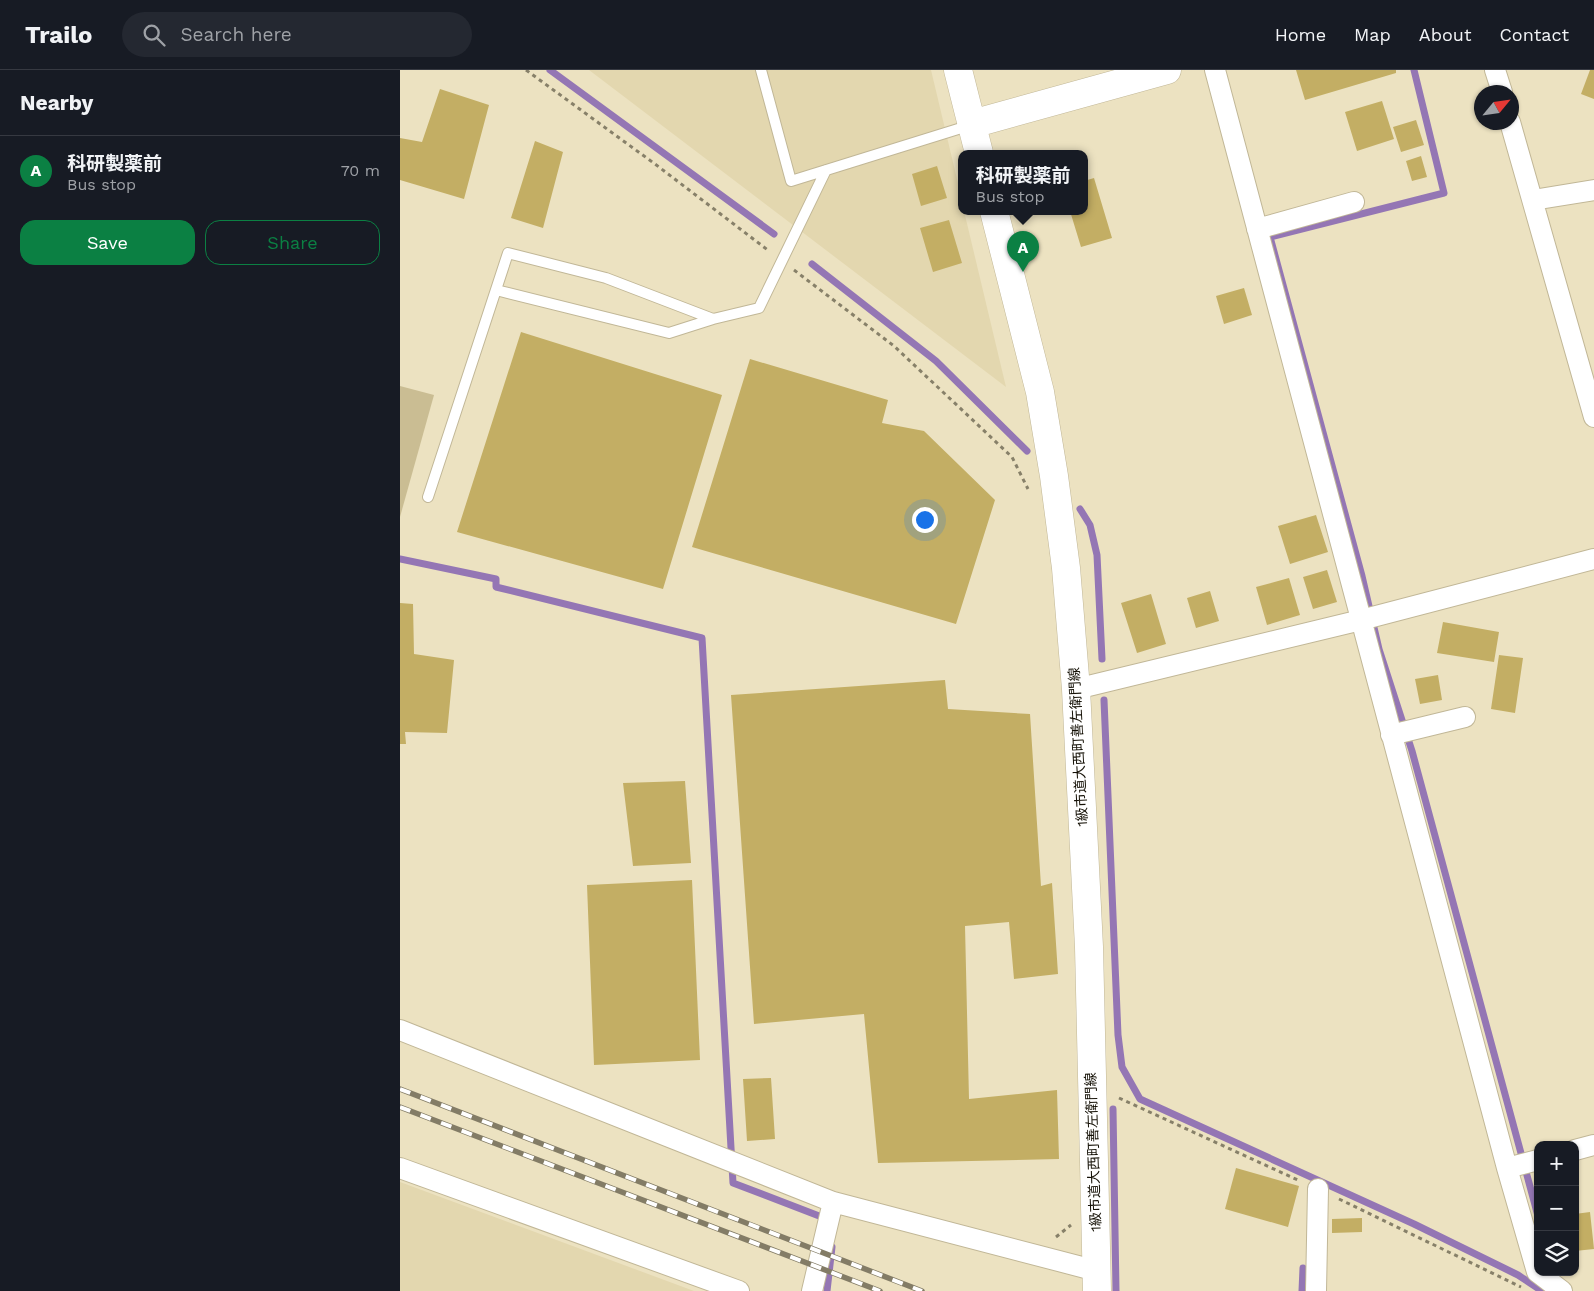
<!DOCTYPE html>
<meta charset="utf-8">
<style>
:root{--surface:#171b24;--page:#242831;--text:#f1f3f6;--muted:#9ea1a6;--line:#363941;--accent:#0b8043}
body{margin:0;font-family:"Work Sans","Noto Sans JP",sans-serif;background:var(--page);color:var(--text)}
.controls{position:absolute;right:15px;bottom:15px;display:grid;overflow:hidden;border-radius:10px;box-shadow:0 1px 4px #0004}
.controls button{width:45px;height:45px;display:grid;place-items:center;padding:0;border:0;border-bottom:1px solid var(--line);background:var(--surface);color:var(--text);font:25px sans-serif}
.compass{position:absolute;left:1074px;top:15px;width:45px;height:45px;border-radius:50%;background:var(--surface);box-shadow:0 1px 4px #0004;rotate:61deg}
.you{position:absolute;left:524px;top:449px;width:18px;height:18px;margin:-12px;border:4px solid #fff;border-radius:50%;background:#1a73e8;box-shadow:0 0 0 8px #1a73e833}
.badge{display:grid;place-items:center;width:32px;height:32px;border-radius:50%;background:var(--accent);color:#fff;font-size:16px;font-weight:700}
.pin{position:absolute;translate:-50% -41px;filter:drop-shadow(0 1px 2px #0008)}
.pin::after{content:'';position:absolute;top:26px;width:18px;height:15px;background:inherit;clip-path:polygon(0 0,100% 0,50% 100%)}
.popup{position:absolute;left:558px;top:80px;width:130px;height:65px;box-sizing:border-box;display:grid;place-content:center;border-radius:10px;background:var(--surface);filter:drop-shadow(0 1px 4px #0005);font-size:16px;white-space:nowrap;color:var(--muted)}
.popup b{font-size:19px;color:var(--text)}
.popup::after{content:'';position:absolute;left:50%;top:100%;margin-left:-10px;border:10px solid transparent;border-top-color:var(--surface)}
.list{margin:0;padding:0;list-style:none}
h2{display:flex;justify-content:space-between;align-items:center;height:65px;margin:0;padding:0 20px;font-size:21px}
h2 small{font-size:16px;font-weight:400;color:var(--muted)}
.list li{display:grid;grid-template-columns:32px 1fr auto;gap:15px;align-items:center;box-sizing:border-box;height:70px;padding:0 20px;border-top:1px solid var(--line)}
.list b{display:block;font-size:19px;white-space:nowrap}
.list p{margin:0;font-size:16px;white-space:nowrap;color:var(--muted)}
.list em{font-size:16px;font-style:normal;color:var(--muted)}
.actions{display:flex;gap:10px;padding:15px 20px}
.actions a{flex:1;padding:11px 0;border:1px solid var(--accent);border-radius:15px;text-align:center;font-size:18px;color:var(--accent)}
.actions .main{background:var(--accent);color:#fff}
.icon{flex:none;width:28px;height:28px;fill:none;stroke:currentColor;stroke-width:2;stroke-linecap:round;stroke-linejoin:round}
.map{position:relative;flex:none;width:1194px;height:1221px;overflow:hidden}
header{display:flex;align-items:center;gap:30px;box-sizing:border-box;height:70px;padding:0 25px;background:var(--surface);border-bottom:1px solid var(--line)}
header strong{font-size:24px}
nav{display:flex;gap:28px;margin-inline-start:auto;font-size:18px}
.search{width:350px;height:45px;background:var(--page);display:flex;align-items:center;gap:12px;box-sizing:border-box;padding:0 18px;border-radius:28px;color:var(--muted);font-size:19px}
main{display:flex}
aside{flex:1;background:var(--surface)}
.map>svg:first-child{display:block}
</style>
<header>
<strong>Trailo</strong>
<div class="search"><svg class="icon" aria-label="search" viewBox="0 0 24 24"><circle cx="10" cy="10" r="6"/><path d="M15 15l6 6"/></svg>Search here</div>
<nav><a>Home</a><a>Map</a><a>About</a><a>Contact</a></nav>
</header>
<main>
<aside>
<h2>Nearby<small></small></h2>
<ul class="list">
<li><span class="badge">A</span><div><b>科研製薬前</b><p>Bus stop</p></div><em>70 m</em></li>
</ul>
<div class="actions"><a class="main">Save</a><a>Share</a></div>
</aside>
<div class="map">
<svg width="1194" height="1221" viewBox="0 0 1194 1221">
<rect width="100%" height="100%" fill="#ece2c1"/>
<path fill="#e3d7af" d="M189 0H531L562 130V141H564L606 317Z
M0 1112 294 1221H0Z"/>
<path fill="#cabd93" d="M0 316 34 325 0 447Z"/>
<g fill="none" stroke-linecap="round" stroke-linejoin="round">
<path stroke="#9476b4" stroke-width="7" d="M150 0 374 164
M1014 0 1044 123 870 167 962 506 979 579 1012 681 1138 1146
M412 194 536 291 627 381
M680 439 690 455 697 485 702 589
M0 489 96 509V517L302 568 333 1113 427 1149
M704 630 718 965 722 997 740 1029 1014 1154 1118 1205 1142 1221
M713 1039 716 1221
M427 1221 432 1177
M902 1221 903 1198"/>
</g>
<path fill="#c3ae64" d="M896 0H996V3L905 30Z
M1190 0H1194V29L1181 24Z
M40 19 89 35 64 129 0 110V68L22 72Z
M982 31 994 69 957 81 945 42Z
M1016 50 1024 75 1001 82 993 57Z
M135 71 163 82 143 158 111 148Z
M1021 86 1027 107 1012 111 1006 91Z
M537 96 547 128 521 136 512 104Z
M694 108 712 168 681 177 670 141H684V111Z
M549 150 562 193 533 202 520 158Z
M844 218 852 245 824 254 816 226Z
M121 262 322 325 263 519 57 462Z
M350 289 488 330 482 353 524 361 595 430 556 554 292 477Z
M916 445 928 482 890 494 878 456Z
M927 500 937 532 913 539 903 507Z
M889 508 900 545 867 555 856 517Z
M810 521 819 551 796 558 787 528Z
M751 524 766 574 737 583 721 533Z
M0 533 13 534 14 584 54 590 47 663 5 662 6 674H0Z
M1043 552 1099 562 1094 592 1037 583Z
M1099 585 1123 588 1115 643 1091 639Z
M1038 605 1042 630 1020 634 1015 609Z
M545 610 548 639 630 644 641 816 652 813 658 904 614 909 609 852 565 856 569 1029 657 1020 659 1089 478 1093 464 944 354 954 331 625Z
M285 711 291 793 233 796 223 713Z
M292 810 300 990 194 995 187 815Z
M371 1008 375 1069 347 1071 343 1009Z
M836 1098 899 1116 888 1157 825 1139Z
M1190 1142 1194 1179 1175 1181V1144Z
M962 1148V1162L932 1163V1149Z"/>
<g fill="none" stroke-linecap="round" stroke-linejoin="round">
<g stroke="#c1b797" stroke-width="12">
<path id="lane" d="M361 0 391 111 571 55
M96 220 269 263 313 249
M28 427 108 183 206 208 313 249 359 238 426 100"/>
</g>
<g stroke="#c1b797" stroke-width="22">
<path id="street" d="M815 0 1107 1098 1138 1090
M1095 0 1102 22
M1110 52 1194 347
M1133 130 1194 120
M857 159 954 132
M676 619 961 550 1194 489
M991 665 1065 647
M0 960 433 1132 697 1201
M1175 1080 1194 1075
M0 1098 339 1221
M1107 1098 1137 1202 1162 1221
M412 1221 433 1132
M916 1221 918 1119"/>
</g>
<g stroke="#c1b797" stroke-width="29">
<path id="secondary" d="M558 0 579 83
M572 54 767 0
M594 141 640 322 654 406 666 498 676 619 689 877 697 1221"/>
</g>
<path stroke="#878069" stroke-width="3" stroke-dasharray="4 4" stroke-linecap="butt" d="M126 0 255 94 369 181
M394 200 494 276 612 387 628 419
M719 1028 900 1111
M939 1129 1121 1217
M656 1167 671 1155"/>
<use href="#lane" stroke="#fff" stroke-width="10"/>
<use href="#street" stroke="#fff" stroke-width="20"/>
<use href="#secondary" stroke="#fff" stroke-width="28"/>
<g stroke="#837c66" stroke-width="5.5">
<path id="rail" d="M0 1019 522 1221
M0 1037 480 1221"/>
</g>
<use href="#rail" stroke="#fff" stroke-width="4" stroke-dasharray="11" stroke-linecap="butt"/>
</g>
<g text-anchor="middle" stroke-width="4.5" stroke-linejoin="round" paint-order="stroke">
<g font-size="14" fill="#141005" stroke="#fff">
<text transform="translate(678 677) rotate(-93)" y="5">1級市道大西町善左衛門線</text>
<text transform="translate(693 1082) rotate(-92)" y="5">1級市道大西町善左衛門線</text>
</g>
</g>
</svg>
<div class="controls">
<button>+</button>
<button>−</button>
<button><svg class="icon" aria-label="layers" viewBox="0 0 24 24"><path d="M12 4l9 5-9 5-9-5zM3 14l9 5 9-5"/></svg></button>
</div>
<svg class="compass" viewBox="-18 -18 36 36"><path d="M0-13l5 13h-10z" fill="#e53935"/><path d="M0 13l5-13h-10z" fill="#9ea1a6"/></svg>
<div class="you"></div>
<div class="pin badge" style="left:623px;top:202px">A</div>
<div class="popup"><b>科研製薬前</b>Bus stop</div>
</div>
</main>
